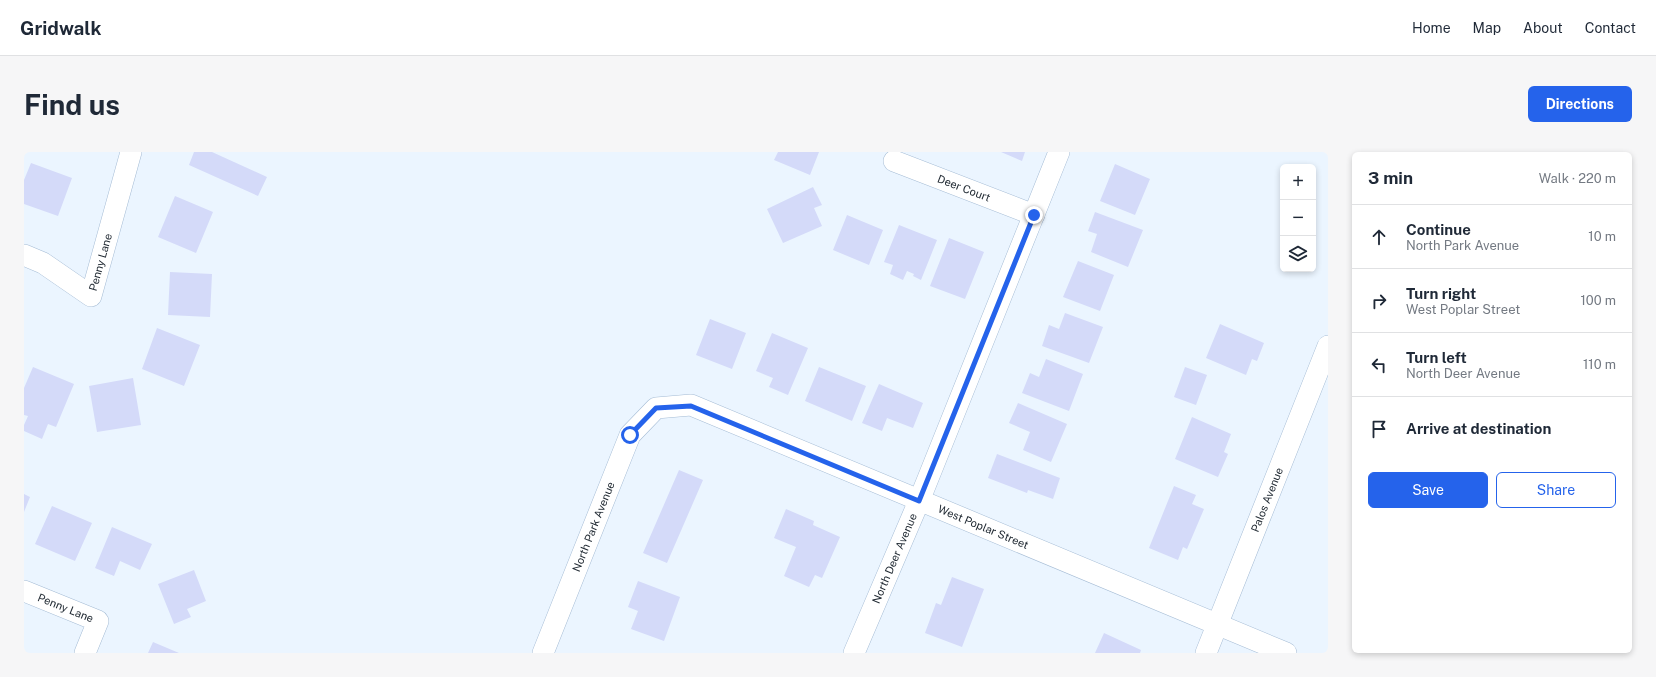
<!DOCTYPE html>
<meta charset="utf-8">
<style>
:root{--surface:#fff;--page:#f6f6f7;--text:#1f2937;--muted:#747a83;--line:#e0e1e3;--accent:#2563eb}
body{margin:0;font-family:"Public Sans",sans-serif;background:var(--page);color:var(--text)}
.controls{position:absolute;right:12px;top:12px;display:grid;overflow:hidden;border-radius:6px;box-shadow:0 2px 6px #0003}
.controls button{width:36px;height:36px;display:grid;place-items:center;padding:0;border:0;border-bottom:1px solid var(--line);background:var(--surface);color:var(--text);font:20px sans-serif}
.stop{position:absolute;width:12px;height:12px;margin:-9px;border:3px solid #2563eb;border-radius:50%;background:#fff}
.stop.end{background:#2563eb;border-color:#fff;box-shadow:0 1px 4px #0008}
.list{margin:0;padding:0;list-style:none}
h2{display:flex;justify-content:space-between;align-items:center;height:52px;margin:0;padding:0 16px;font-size:17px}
h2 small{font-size:13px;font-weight:400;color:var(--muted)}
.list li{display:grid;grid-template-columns:26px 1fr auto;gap:12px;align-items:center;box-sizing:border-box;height:64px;padding:0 16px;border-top:1px solid var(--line)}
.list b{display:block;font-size:15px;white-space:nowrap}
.list p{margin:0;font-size:13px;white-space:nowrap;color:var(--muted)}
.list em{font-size:13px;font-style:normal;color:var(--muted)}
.actions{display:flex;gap:8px;padding:12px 16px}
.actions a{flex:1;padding:9px 0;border:1px solid var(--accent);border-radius:6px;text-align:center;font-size:14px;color:var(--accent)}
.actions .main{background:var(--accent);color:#fff}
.icon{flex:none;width:22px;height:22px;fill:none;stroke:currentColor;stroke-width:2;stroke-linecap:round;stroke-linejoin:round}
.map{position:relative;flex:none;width:1304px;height:501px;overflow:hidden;border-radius:6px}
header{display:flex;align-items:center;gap:24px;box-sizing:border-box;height:56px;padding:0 20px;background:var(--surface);border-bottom:1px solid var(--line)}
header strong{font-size:19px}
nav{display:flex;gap:22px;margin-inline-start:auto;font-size:14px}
.intro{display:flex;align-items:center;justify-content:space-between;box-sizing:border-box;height:96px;padding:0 24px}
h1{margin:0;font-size:28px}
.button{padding:10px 18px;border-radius:6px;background:var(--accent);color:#fff;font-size:14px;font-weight:700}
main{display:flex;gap:24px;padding:0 24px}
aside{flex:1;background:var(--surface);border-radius:6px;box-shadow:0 2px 6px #0003}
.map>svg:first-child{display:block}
</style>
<header>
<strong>Gridwalk</strong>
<nav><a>Home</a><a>Map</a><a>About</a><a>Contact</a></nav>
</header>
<div class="intro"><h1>Find us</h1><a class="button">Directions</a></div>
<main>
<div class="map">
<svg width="1304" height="501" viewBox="0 0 1304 501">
<rect width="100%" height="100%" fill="#ebf5ff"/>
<path fill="#d4daf9" d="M170 0H188L243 25 234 44 165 13Z
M754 0H795L786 23 750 8Z
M977 0H1001L998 9Z
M7 11 48 26 34 64 0 52V28Z
M1091 12 1126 27 1111 63 1076 49Z
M789 35 798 53 790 56 798 74 759 91 743 57Z
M151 44 189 60 172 101 134 85Z
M1071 60 1119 78 1104 115 1067 100 1073 82 1064 79Z
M823 63 859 78 845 113 809 98Z
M875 73 913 88 897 128 889 124 890 122 883 119 879 128 866 122 869 113 860 110Z
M925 86 960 100 941 147 906 134Z
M1054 109 1090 123 1076 159 1039 145Z
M146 120 188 122 186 165 144 163Z
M1041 161 1079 175 1065 211 1018 194 1025 173 1035 177Z
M686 167 722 181 708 217 672 203Z
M1196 172 1240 191 1233 209 1228 207 1222 223 1182 206Z
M133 176 176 193 160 234 118 217Z
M748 181 784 196 764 243 745 235 749 226 732 219Z
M1022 207 1059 222 1045 259 998 241 1006 221 1015 225Z
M9 215 50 232 32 275 24 272 18 287 0 279V273L4 264 0 263V236Z
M795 215 842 234 828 269 781 249Z
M1161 215 1183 223 1172 253 1150 245Z
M109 226 117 273 73 280 65 234Z
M855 232 899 251 889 276 863 266 858 279 838 271Z
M994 251 1043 272 1027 310 999 298 1006 280 985 271Z
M1168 265 1207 282 1200 300 1204 302 1194 325 1151 307Z
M973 302 1036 326 1029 347 1004 338 1003 341 964 326Z
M655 318 679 328 643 411 619 401Z
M1150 334 1172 343 1168 352 1180 357 1163 397 1159 395 1154 408 1125 396Z
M0 342 6 345 0 360Z
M28 354 68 371 51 409 11 392Z
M762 357 790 369 789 373 816 385 798 426 791 423 785 435 760 424 772 395 750 386Z
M88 375 128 392 116 418 96 409 90 424 71 416Z
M170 418 182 449 163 457 167 465 150 472 134 432Z
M928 425 960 437 938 495 901 481 912 451 917 453Z
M614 429 656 445 640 489 607 477 614 459 604 455Z
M1080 481 1117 498 1116 501H1071Z
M129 490 155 501H124Z"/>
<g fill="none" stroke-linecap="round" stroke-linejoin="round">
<g stroke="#a5bcd5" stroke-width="22">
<g id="minor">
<path id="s1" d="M870 9 1010 63"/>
<path id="s2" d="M0 103 19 111 67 144 107 0"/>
<path id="s3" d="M0 439 74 469 61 501"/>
<path id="s4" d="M519 501 606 283 632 256 667 253 1262 501"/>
<path id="s5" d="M830 501 895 349 1035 0"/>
<path id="s6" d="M1182 501 1304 194"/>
</g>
</g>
<use href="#minor" stroke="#fff" stroke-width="21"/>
</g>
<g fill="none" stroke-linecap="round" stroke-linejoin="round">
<path stroke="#2563eb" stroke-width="5" d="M606 283 632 256 667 254 895 349 1010 63"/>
</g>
<g text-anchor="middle" stroke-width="3" stroke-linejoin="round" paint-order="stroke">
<g font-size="11" fill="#222b34" stroke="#ebf5ff">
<text dy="4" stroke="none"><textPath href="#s1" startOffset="75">Deer Court</textPath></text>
<text dy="4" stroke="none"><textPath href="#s2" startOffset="114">Penny Lane</textPath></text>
<text dy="4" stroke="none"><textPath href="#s6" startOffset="165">Palos Avenue</textPath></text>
<text dy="4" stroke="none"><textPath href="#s4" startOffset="136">North Park Avenue</textPath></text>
<text dy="4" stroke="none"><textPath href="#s4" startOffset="624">West Poplar Street</textPath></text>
<text dy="4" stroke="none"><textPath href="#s5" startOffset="103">North Deer Avenue</textPath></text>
<text dy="4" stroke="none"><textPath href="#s3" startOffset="45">Penny Lane</textPath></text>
</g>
</g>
</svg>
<div class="controls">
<button>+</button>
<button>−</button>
<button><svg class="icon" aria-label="layers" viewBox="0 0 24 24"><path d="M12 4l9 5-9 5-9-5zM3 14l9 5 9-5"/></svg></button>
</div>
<div class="stop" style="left:606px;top:283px"></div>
<div class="stop end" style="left:1010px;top:63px"></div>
</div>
<aside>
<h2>3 min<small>Walk · 220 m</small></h2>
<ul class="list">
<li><svg class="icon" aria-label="ahead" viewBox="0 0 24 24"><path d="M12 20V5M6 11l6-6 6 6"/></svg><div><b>Continue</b><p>North Park Avenue</p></div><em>10 m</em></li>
<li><svg class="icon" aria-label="right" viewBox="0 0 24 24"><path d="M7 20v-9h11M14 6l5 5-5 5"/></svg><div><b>Turn right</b><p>West Poplar Street</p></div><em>100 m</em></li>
<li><svg class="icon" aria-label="left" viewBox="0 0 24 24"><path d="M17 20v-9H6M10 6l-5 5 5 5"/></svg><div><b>Turn left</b><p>North Deer Avenue</p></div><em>110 m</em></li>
<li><svg class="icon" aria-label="arrive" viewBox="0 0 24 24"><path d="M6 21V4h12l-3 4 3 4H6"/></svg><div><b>Arrive at destination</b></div></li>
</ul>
<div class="actions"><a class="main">Save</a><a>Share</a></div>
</aside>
</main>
